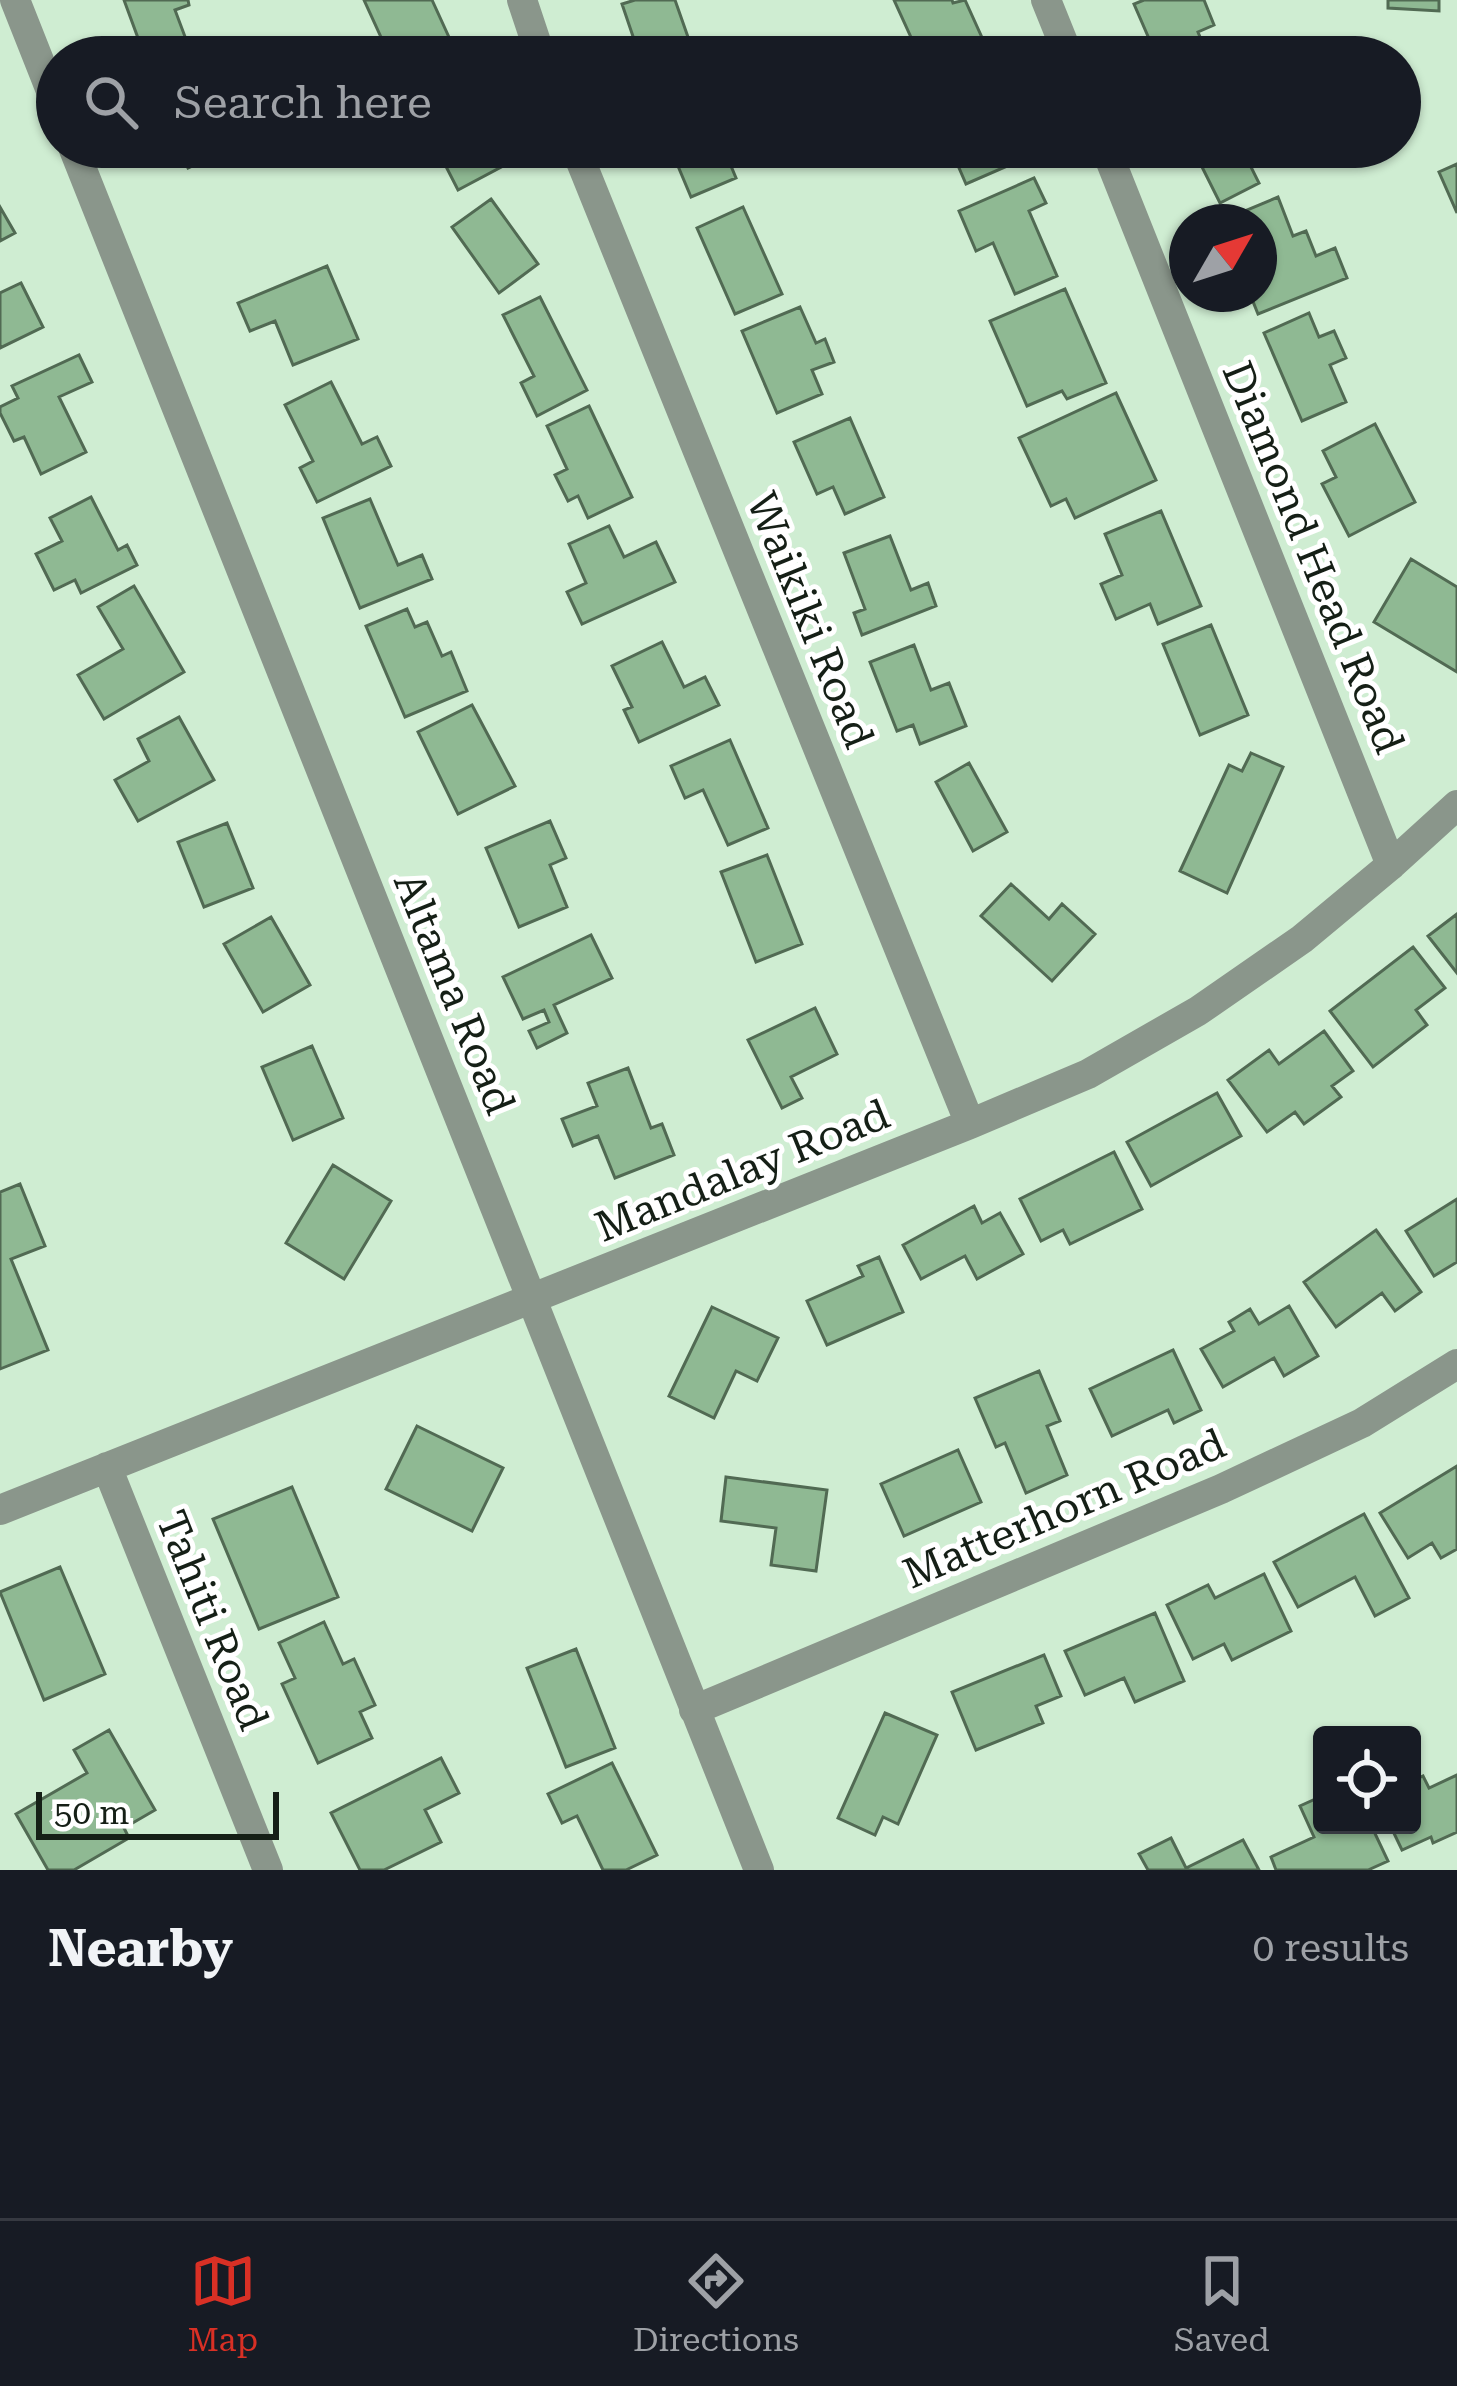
<!DOCTYPE html>
<style>
:root{--surface:#171b24;--page:#242831;--text:#f1f3f6;--muted:#9ea1a6;--line:#363941;--accent:#d93025}
body{margin:0;font-family:"Roboto Serif",serif;background:var(--page);color:var(--text)}
.controls{position:absolute;right:36px;bottom:36px;display:grid;overflow:hidden;border-radius:12px;box-shadow:0 3px 9px #0004}
.controls button{width:108px;height:108px;display:grid;place-items:center;padding:0;border:0;border-bottom:3px solid var(--line);background:var(--surface);color:var(--text);font:60px sans-serif}
.compass{position:absolute;left:1169px;top:204px;width:108px;height:108px;border-radius:50%;background:var(--surface);box-shadow:0 3px 9px #0004;rotate:51deg}
.scale{position:absolute;left:36px;bottom:30px;width:243px;box-sizing:border-box;padding-left:12px;border:6px solid #151f16;border-top:0;font-size:33px;line-height:42px;white-space:nowrap;color:#151f16;-webkit-text-stroke:9px #fff;paint-order:stroke}
.list{margin:0;padding:0;list-style:none}
h2{display:flex;justify-content:space-between;align-items:center;height:156px;margin:0;padding:0 48px;font-size:51px}
h2 small{font-size:39px;font-weight:400;color:var(--muted)}
.icon{flex:none;width:66px;height:66px;fill:none;stroke:currentColor;stroke-width:2;stroke-linecap:round;stroke-linejoin:round}
.map{position:relative;flex:none;width:1457px;height:1870px;overflow:hidden}
.search{position:absolute;background:var(--surface);box-shadow:0 3px 9px #0004;left:36px;right:36px;top:36px;height:132px;display:flex;align-items:center;gap:30px;box-sizing:border-box;padding:0 42px;border-radius:66px;color:var(--muted);font-size:45px}
.sheet{height:348px;background:var(--surface)}
nav{display:flex;justify-content:space-around;align-items:center;box-sizing:border-box;height:168px;border-top:3px solid var(--line);background:var(--surface);font-size:33px;color:var(--muted)}
nav a{display:grid;justify-items:center;gap:6px}
nav .on{color:var(--accent)}
.map>svg:first-child{display:block}
</style>
<div class="map">
<svg width="1457" height="1870" viewBox="0 0 1457 1870">
<rect width="100%" height="100%" fill="#cfedd2"/>
<path fill="#8fb993" stroke="#516a53" stroke-width="3" d="M124 0H188L189 5 175 10 187 42 145 57Z
M364 0H432L458 57H405L398 43 386 48Z
M635 0H675L695 57H640L622 4Z
M894 0H952L953 3 965 0 984 42 951 57H920Z
M1144 0H1204L1214 25 1198 32 1208 57H1157L1134 4Z
M1388 0H1439V11L1388 8Z
M178 147H228L229 149 188 168Z
M436 147H494L503 166 458 190Z
M670 147H723L736 178 691 197Z
M950 147H1004L1012 164 966 184Z
M1192 147H1241L1259 183 1220 203Z
M1457 164V213L1439 172Z
M1034 178 1046 203 1029 211 1057 276 1015 294 993 243 976 251 959 211Z
M1278 197 1293 236 1306 231 1316 256 1335 248 1347 278 1258 314 1250 294H1259V281L1262 280 1259 273V222H1238L1235 215Z
M491 199 538 264 499 293 452 227Z
M0 207 15 233 0 241Z
M743 207 782 294 735 314 697 228Z
M327 266 358 339 293 365 275 321 250 331 238 303Z
M21 283 43 327 0 348V293Z
M1065 289 1106 383 1067 399 1062 391 1027 406 990 321Z
M540 297 587 390 537 416 521 383 534 376 503 315Z
M800 307 816 343 825 339 834 362 812 370 822 394 777 413 742 331Z
M1309 313 1319 337 1334 331 1346 358 1330 365 1346 402 1302 421 1264 333Z
M79 355 92 382 59 397 86 452 41 474 24 437 14 441 0 413V407L18 398 12 386Z
M331 382 362 444 377 437 391 466 317 502 300 468 313 461 285 405Z
M1116 393 1156 480 1075 518 1066 499 1051 506 1019 438Z
M589 406 632 497 588 518 578 496 568 501 555 475 567 469 547 426Z
M850 418 884 497 845 514 833 487 817 494 794 442Z
M1375 424 1415 502 1349 536 1322 484 1336 477 1323 451Z
M91 497 118 550 127 545 137 565 81 593 75 580 54 590 36 554 62 541 50 518Z
M370 499 398 565 422 555 432 579 360 608 323 518Z
M1161 511 1201 606 1158 624 1150 604 1116 619 1101 584 1122 575 1105 534Z
M609 526 624 557 656 542 675 582 582 624 567 592 586 583 569 544Z
M890 536 911 590 928 583 936 606 862 635 854 613 865 609 844 553Z
M1411 559 1457 587V672L1374 622Z
M134 586 184 672 104 719 78 675 123 649 98 607Z
M407 609 415 627 427 622 442 656 451 652 467 691 405 717 366 626Z
M1211 625 1248 715 1200 735 1163 644Z
M662 642 684 687 705 677 719 705 639 742 624 710 632 707 612 666Z
M914 645 931 690 949 683 966 726 920 744 913 725 897 731 870 662Z
M472 705 515 786 458 814 418 732Z
M179 717 214 780 138 821 115 780 149 761 138 739Z
M730 740 768 828 728 845 703 790 685 798 671 766Z
M1251 753 1283 767 1227 893 1180 871 1229 765 1242 771Z
M969 763 1007 832 973 851 936 782Z
M550 821 566 858 550 865 567 907 519 927 486 848Z
M227 823 253 888 204 907 178 842Z
M767 855 802 944 756 962 721 872Z
M1011 884 1049 919 1062 904 1095 934 1052 981 981 916Z
M1457 914V973L1428 936Z
M271 917 310 985 263 1012 224 944Z
M591 935 612 978 554 1005 567 1033 537 1048 529 1031 549 1022 544 1010 523 1019 503 977Z
M1413 947 1445 988 1416 1010 1427 1025 1373 1067 1330 1011Z
M815 1008 837 1054 791 1077 802 1098 782 1108 748 1040Z
M1324 1031 1353 1071 1332 1086 1341 1097 1304 1124 1295 1112 1267 1132 1228 1080 1269 1050 1279 1064Z
M312 1046 343 1118 293 1140 262 1067Z
M628 1068 651 1128 662 1124 674 1155 615 1178 598 1136 573 1146 562 1119 597 1106 588 1083Z
M1217 1093 1241 1136 1151 1186 1127 1142Z
M1114 1152 1142 1209 1070 1244 1063 1230 1041 1241 1020 1199Z
M333 1165 391 1201 344 1279 286 1243Z
M20 1184 45 1246 11 1259 48 1350 0 1369V1192Z
M1457 1199V1262L1434 1276 1406 1231Z
M974 1206 982 1223 1000 1213 1023 1254 977 1279 965 1256 921 1279 903 1245Z
M1376 1230 1421 1292 1395 1311 1382 1293 1336 1327 1304 1282Z
M879 1257 903 1312 827 1345 807 1301 863 1276 858 1266Z
M1289 1306 1318 1356 1284 1376 1274 1358 1223 1387 1201 1349 1234 1331 1229 1322 1250 1309 1259 1324Z
M712 1307 778 1338 757 1381 736 1371 714 1418 669 1396Z
M1173 1350 1201 1410 1174 1423 1168 1410 1112 1436 1090 1389Z
M1039 1371 1060 1421 1047 1426 1067 1475 1026 1493 1005 1443 996 1447 975 1398Z
M417 1426 503 1468 472 1531 386 1489Z
M958 1450 981 1502 904 1536 881 1484Z
M1457 1466V1549L1441 1558 1432 1543 1408 1558 1380 1513Z
M726 1477 827 1490 816 1571 771 1565 776 1528 721 1521Z
M292 1487 338 1597 259 1629 213 1519Z
M1364 1514 1409 1598 1375 1616 1355 1577 1298 1607 1274 1562Z
M60 1567 105 1674 44 1700 0 1592Z
M1264 1574 1291 1631 1232 1660 1224 1644 1193 1659 1167 1605 1208 1585 1215 1598Z
M1155 1613 1184 1681 1135 1702 1124 1678 1085 1695 1065 1651Z
M324 1622 343 1664 354 1659 375 1705 360 1712 372 1738 318 1763 282 1684 295 1678 279 1643Z
M576 1649 615 1748 566 1767 527 1668Z
M1044 1655 1061 1696 1036 1706 1043 1723 976 1750 952 1692Z
M885 1713 937 1735 898 1824 883 1817 875 1835 838 1818Z
M109 1730 155 1810 124 1828 129 1838 74 1870H48L16 1814 87 1773 74 1750Z
M441 1758 459 1793 425 1810 441 1842 384 1870H360L331 1813Z
M612 1763 657 1855 626 1870H603L577 1816 562 1823 548 1794Z
M1457 1775V1832L1433 1843 1431 1837 1402 1850 1390 1825H1412V1781L1423 1776 1429 1788Z
M1322 1796V1825H1371L1388 1861 1368 1870H1276L1271 1857 1314 1837 1300 1806Z
M1171 1838 1186 1868 1243 1840 1259 1870H1148L1139 1854Z"/>
<g fill="none" stroke-linecap="round" stroke-linejoin="round">
<path stroke="#8a968b" stroke-width="30" d="M15 0 57 106
M522 0 541 57
M1046 0 1069 57
M73 147 759 1870
M575 147 970 1124
M1105 147 1391 865
M107 1467 268 1870
M0 1510 970 1124 1088 1074 1198 1011 1302 939 1391 865 1457 805
M694 1710 1221 1489 1362 1423 1457 1364"/>
</g>
<g text-anchor="middle" stroke-width="10" stroke-linejoin="round" paint-order="stroke">
<g font-size="42" fill="#151f16" stroke="#fff">
<text transform="translate(1314 557) rotate(68)" y="15">Diamond Head Road</text>
<text transform="translate(811 620) rotate(68)" y="15">Waikiki Road</text>
<text transform="translate(455 993) rotate(68)" y="15">Altama Road</text>
<text transform="translate(742 1170) rotate(-22)" y="15">Mandalay Road</text>
<text transform="translate(1064 1508) rotate(-23)" y="15">Matterhorn Road</text>
<text transform="translate(213 1620) rotate(68)" y="15">Tahiti Road</text>
</g>
</g>
</svg>
<div class="controls">
<button><svg class="icon" aria-label="locate" viewBox="0 0 24 24"><circle cx="12" cy="12" r="6"/><path d="M12 2v4M12 18v4M2 12h4M18 12h4"/></svg></button>
</div>
<svg class="compass" viewBox="-18 -18 36 36"><path d="M0-13l5 13h-10z" fill="#e53935"/><path d="M0 13l5-13h-10z" fill="#9ea1a6"/></svg>
<div class="scale">50 m</div>
<div class="search"><svg class="icon" aria-label="search" viewBox="0 0 24 24"><circle cx="10" cy="10" r="6"/><path d="M15 15l6 6"/></svg>Search here</div>
</div>
<section class="sheet">
<h2>Nearby<small>0 results</small></h2>
<ul class="list">
</ul>
</section>
<nav>
<a class="on"><svg class="icon" aria-label="map" viewBox="0 0 24 24"><path d="M3 6l6-2 6 2 6-2v14l-6 2-6-2-6 2zM9 4v14M15 6v14"/></svg>Map</a>
<a><svg class="icon" aria-label="directions" viewBox="0 0 24 24"><path d="M12 3l9 9-9 9-9-9zM9 14v-3h6M13 9l2 2-2 2"/></svg>Directions</a>
<a><svg class="icon" aria-label="saved" viewBox="0 0 24 24"><path d="M7 4h10v16l-5-4-5 4z"/></svg>Saved</a>
</nav>
